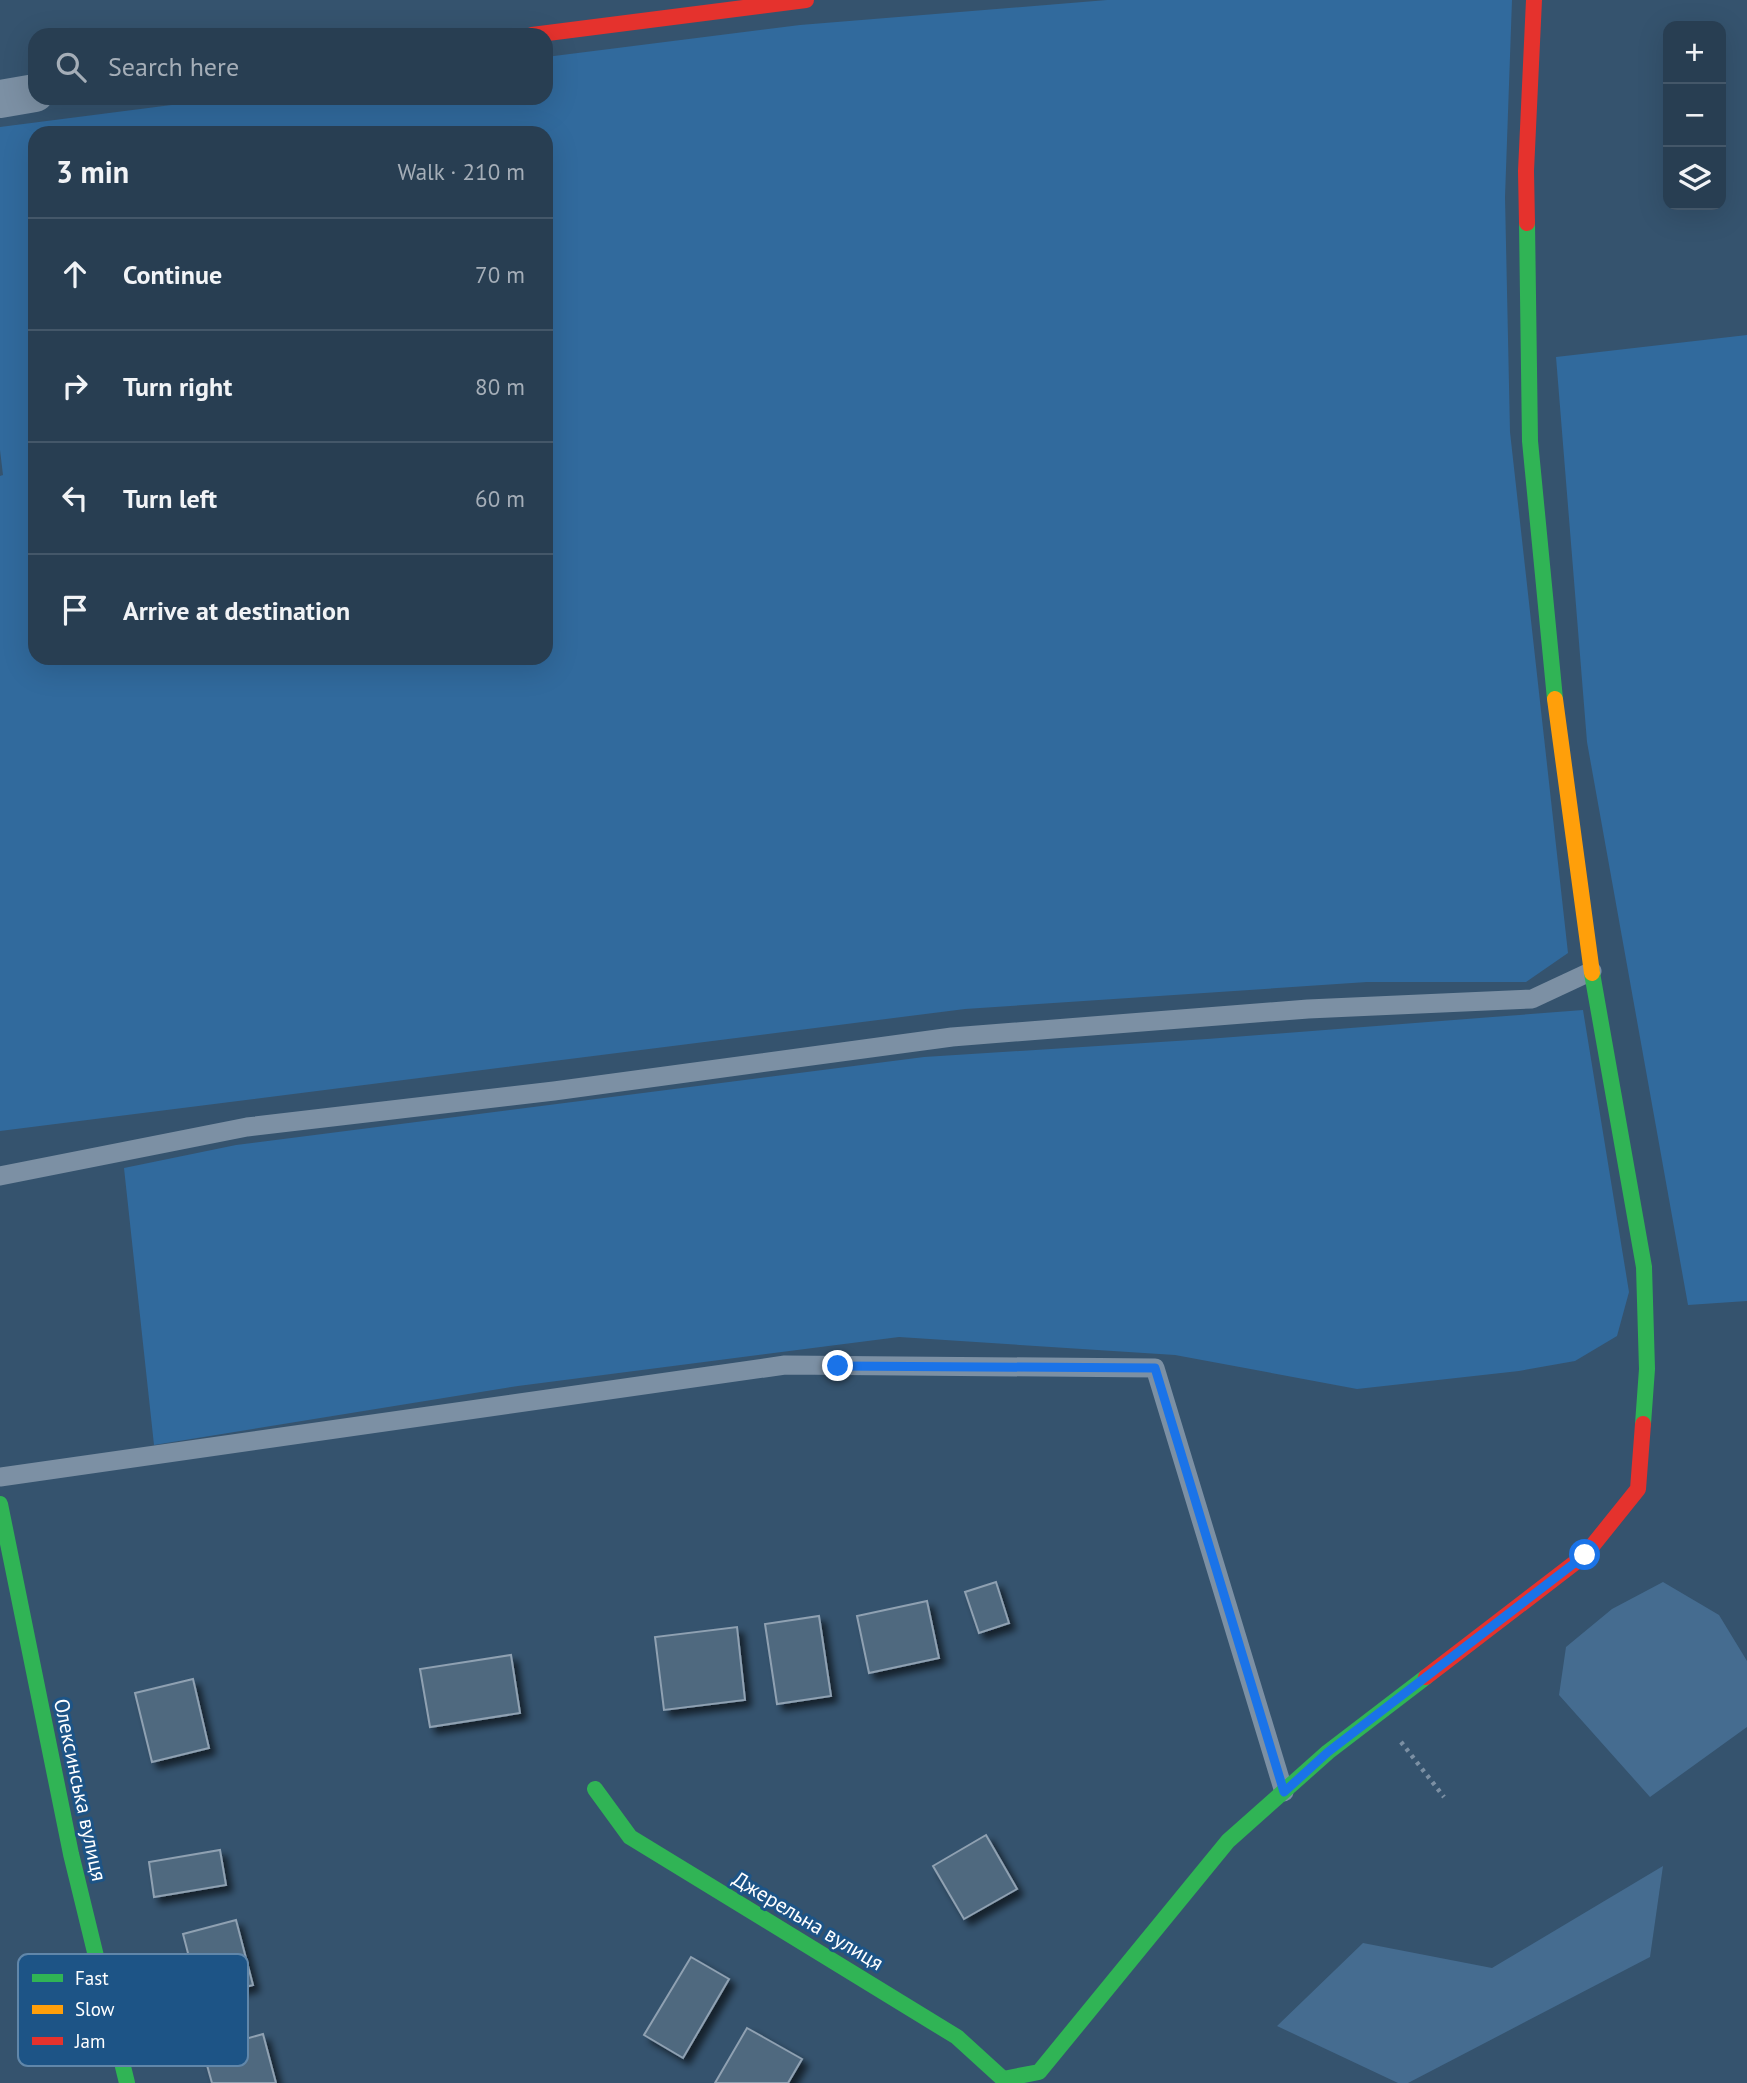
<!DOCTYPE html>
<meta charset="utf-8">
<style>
:root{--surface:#283e52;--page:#34495c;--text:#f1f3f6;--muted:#a5aeb8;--line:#445769}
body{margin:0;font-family:"PT Sans",sans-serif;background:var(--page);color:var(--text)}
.controls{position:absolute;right:21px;top:21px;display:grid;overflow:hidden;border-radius:14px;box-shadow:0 7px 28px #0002}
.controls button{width:63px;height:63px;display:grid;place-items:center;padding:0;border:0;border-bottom:2px solid var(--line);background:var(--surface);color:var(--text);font:35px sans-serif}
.stop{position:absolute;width:21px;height:21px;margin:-16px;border:5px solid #1a73e8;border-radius:50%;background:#fff}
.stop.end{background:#1a73e8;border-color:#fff;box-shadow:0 2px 7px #0008}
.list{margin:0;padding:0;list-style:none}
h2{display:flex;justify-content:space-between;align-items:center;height:91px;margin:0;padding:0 28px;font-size:30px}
h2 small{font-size:23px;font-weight:400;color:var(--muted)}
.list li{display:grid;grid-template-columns:46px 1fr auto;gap:21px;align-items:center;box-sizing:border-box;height:112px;padding:0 28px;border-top:2px solid var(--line)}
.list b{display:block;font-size:26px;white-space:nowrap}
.list em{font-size:23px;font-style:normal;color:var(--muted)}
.icon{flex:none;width:38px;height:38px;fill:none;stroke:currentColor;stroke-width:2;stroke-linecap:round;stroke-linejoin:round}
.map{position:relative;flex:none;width:1747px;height:2083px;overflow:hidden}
.search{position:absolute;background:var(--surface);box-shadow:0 7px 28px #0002;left:28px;top:28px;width:525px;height:77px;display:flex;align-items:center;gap:18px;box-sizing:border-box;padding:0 24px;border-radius:21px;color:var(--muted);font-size:26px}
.panel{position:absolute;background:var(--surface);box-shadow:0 7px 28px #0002;left:28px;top:126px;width:525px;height:539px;border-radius:21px}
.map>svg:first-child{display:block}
</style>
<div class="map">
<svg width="1747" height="2083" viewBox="0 0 1747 2083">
<defs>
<filter id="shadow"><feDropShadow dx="6" dy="6" stdDeviation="3.5" flood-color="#0009"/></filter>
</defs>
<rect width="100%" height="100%" fill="#35536e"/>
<path fill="#316a9d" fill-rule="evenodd" d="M1107 0H1512L1505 197 1510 432 1568 953 1526 982H1367L965 1009 0 1131V476L3 475 0 450V127L226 98H546V57L800 25ZM35 133H546V658H35Z
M1747 335V1301L1688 1305 1587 742 1556 357Z
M1583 1010 1629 1292 1617 1336 1575 1361 1519 1371 1357 1389 1175 1355 899 1337 518 1386 154 1445 124 1168 236 1145 924 1057 1207 1039Z"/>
<path fill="#456c90" d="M1663 1582 1719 1615 1747 1661V1727L1650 1797 1559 1695 1566 1647 1612 1609Z
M1663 1866 1650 1957 1408 2083H1398L1277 2026 1363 1943 1492 1968Z"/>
<path fill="#50697f" stroke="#8fa1b2" stroke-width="2" filter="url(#shadow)" d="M996 1582 1009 1623 979 1633 965 1592Z
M927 1601 939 1658 869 1673 857 1616Z
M819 1616 831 1696 777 1704 765 1624Z
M737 1627 745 1700 664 1710 655 1637Z
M511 1655 520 1713 430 1727 420 1669Z
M193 1679 209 1748 152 1762 135 1693Z
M986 1835 1017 1889 964 1919 933 1866Z
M220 1850 226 1885 154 1897 149 1862Z
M236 1920 253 1985 200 1999 183 1934Z
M691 1957 729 1979 683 2058 644 2035Z
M747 2028 802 2059 788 2083H715Z
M263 2034 276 2083H212L203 2051Z"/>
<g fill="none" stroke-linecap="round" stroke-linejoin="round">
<path stroke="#7c90a4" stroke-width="4.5" stroke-dasharray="3.5 5" stroke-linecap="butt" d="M1401 1742 1444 1797"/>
<path stroke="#7c90a4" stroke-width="19" d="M0 1176 247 1127 554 1091 952 1037 1308 1009 1532 999 1592 971
M0 1477 785 1365 1155 1368 1284 1792"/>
<path stroke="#7c90a4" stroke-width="38" d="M0 99 35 93"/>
<path stroke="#30b455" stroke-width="16" d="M1527 223 1530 441 1555 699
M1592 973 1644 1267 1647 1369 1643 1424
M0 1504 71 1854 127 2083
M595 1789 630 1837 957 2037 1003 2079
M1003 2079 1039 2072 1228 1841 1328 1752 1426 1677"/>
<path stroke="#ff9f0a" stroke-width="16" d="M1555 699 1592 973"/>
<path stroke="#e5322d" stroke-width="16" d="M532 35 806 0
M1527 223 1526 171 1534 0
M1426 1677 1585 1555 1638 1489 1643 1424"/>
</g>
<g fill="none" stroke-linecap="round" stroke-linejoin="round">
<path stroke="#1a73e8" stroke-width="9" d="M838 1366 1155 1368 1284 1792 1328 1752 1585 1555"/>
</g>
<g text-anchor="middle" stroke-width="6" stroke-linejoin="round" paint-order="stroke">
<g font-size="21" fill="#fff" stroke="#1d5486">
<text transform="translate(80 1790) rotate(78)" y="7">Олексинська вулиця</text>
<text transform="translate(808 1921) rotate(31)" y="7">Джерельна вулиця</text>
</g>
</g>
<rect x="18" y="1954" width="230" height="112" rx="10" fill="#1d5486" stroke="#6187aa" stroke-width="2"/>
<rect x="32" y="1974" width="31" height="8" fill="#30b455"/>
<rect x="32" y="2005" width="31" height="9" fill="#ff9f0a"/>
<rect x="32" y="2037" width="31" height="8" fill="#e5322d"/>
<g font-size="19" fill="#fff">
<text x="75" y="1985">Fast</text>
<text x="75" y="2016">Slow</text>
<text x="75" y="2048">Jam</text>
</g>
</svg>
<div class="controls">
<button>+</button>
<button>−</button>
<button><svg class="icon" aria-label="layers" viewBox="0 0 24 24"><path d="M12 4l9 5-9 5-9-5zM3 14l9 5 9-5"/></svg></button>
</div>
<div class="stop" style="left:1585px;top:1555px"></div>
<div class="stop end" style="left:838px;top:1366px"></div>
<div class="search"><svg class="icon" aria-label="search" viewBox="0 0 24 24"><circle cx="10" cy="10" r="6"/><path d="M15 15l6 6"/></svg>Search here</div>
<section class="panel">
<h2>3 min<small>Walk · 210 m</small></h2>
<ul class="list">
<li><svg class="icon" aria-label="ahead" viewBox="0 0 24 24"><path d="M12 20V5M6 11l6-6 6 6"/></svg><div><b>Continue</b></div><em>70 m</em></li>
<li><svg class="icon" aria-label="right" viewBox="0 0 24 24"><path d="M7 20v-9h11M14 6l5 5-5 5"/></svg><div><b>Turn right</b></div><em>80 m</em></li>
<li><svg class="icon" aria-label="left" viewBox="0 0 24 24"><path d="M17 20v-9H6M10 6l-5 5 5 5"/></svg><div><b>Turn left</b></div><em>60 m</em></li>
<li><svg class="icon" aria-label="arrive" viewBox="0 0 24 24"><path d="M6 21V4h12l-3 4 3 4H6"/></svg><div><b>Arrive at destination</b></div></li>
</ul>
</section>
</div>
